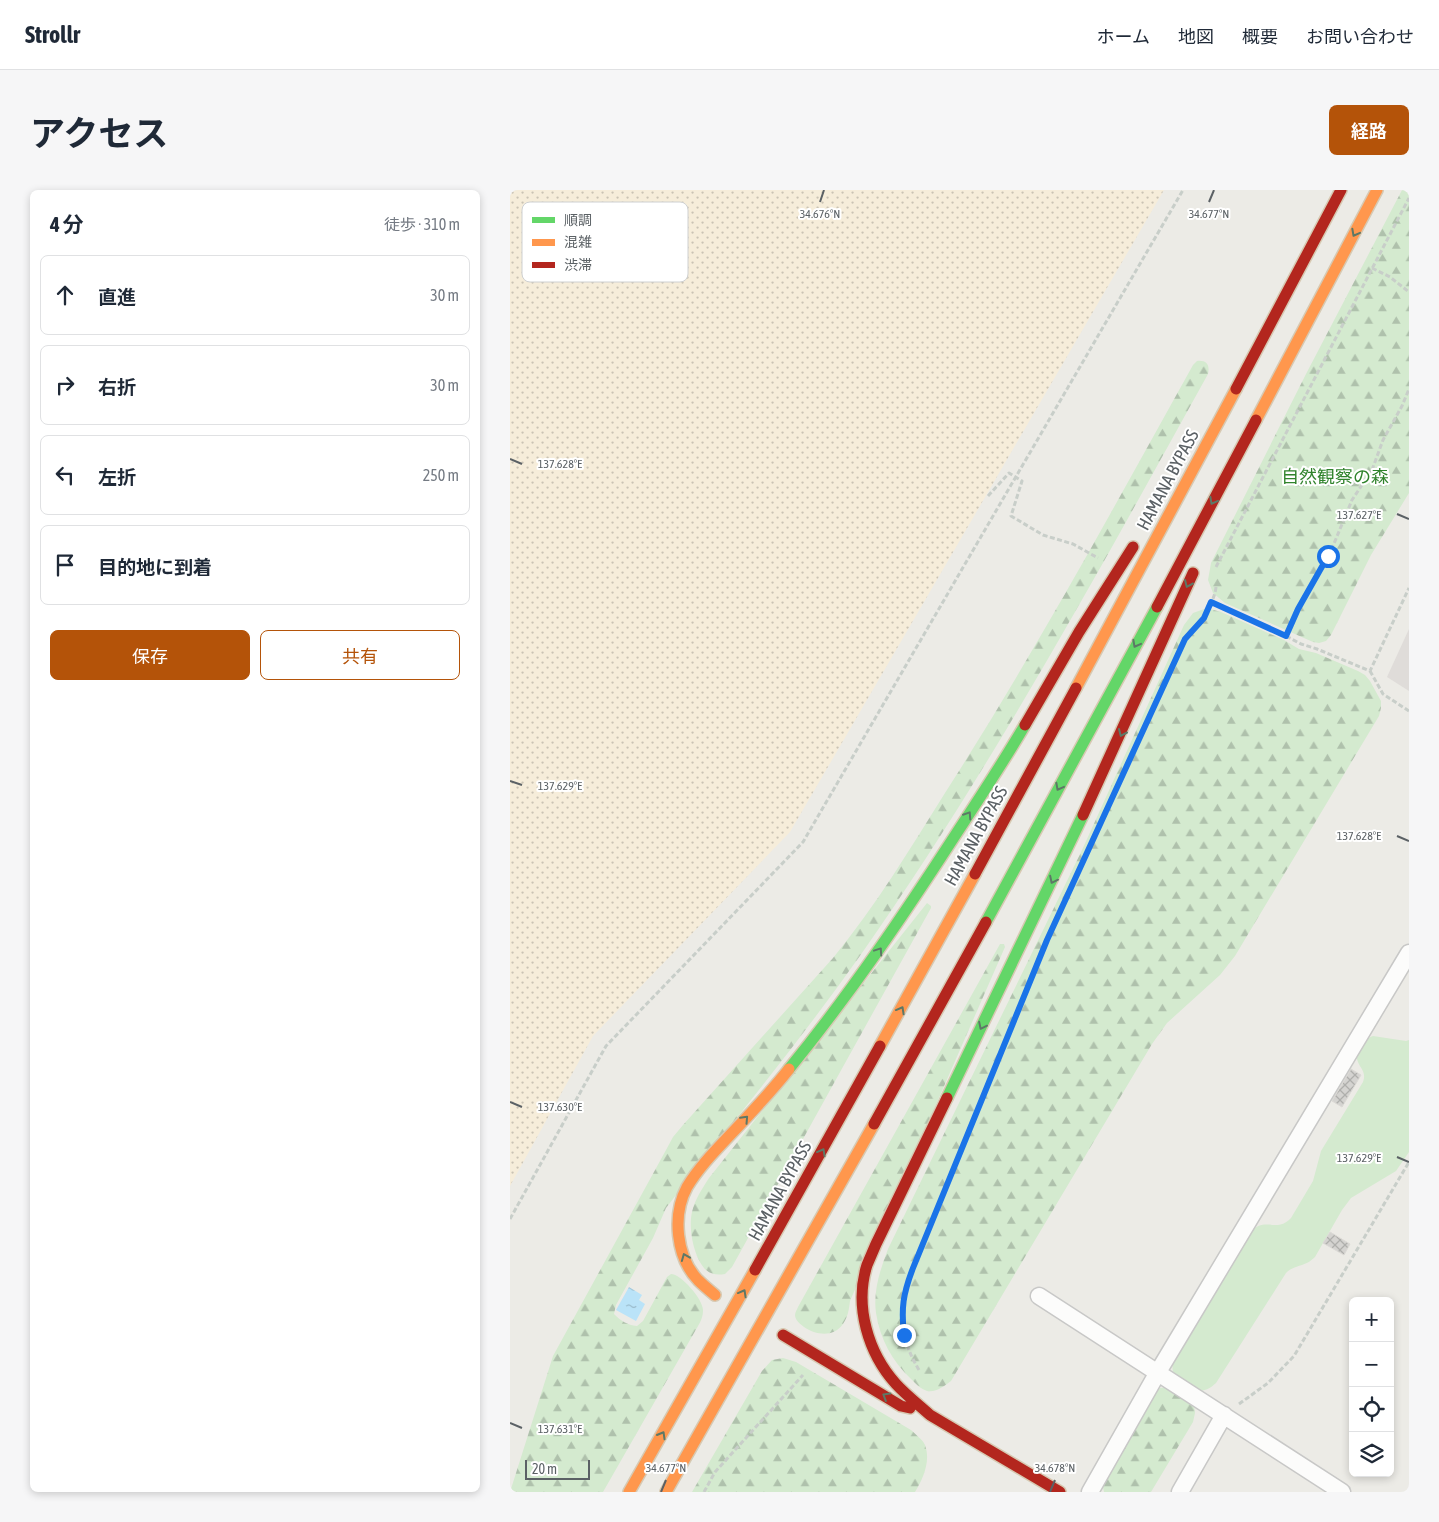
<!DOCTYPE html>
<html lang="ja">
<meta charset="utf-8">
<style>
:root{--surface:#fff;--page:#f6f6f7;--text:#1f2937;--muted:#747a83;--line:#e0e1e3;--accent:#b45309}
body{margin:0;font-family:"Asap Condensed","Noto Sans JP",sans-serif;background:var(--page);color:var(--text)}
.controls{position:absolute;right:15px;bottom:15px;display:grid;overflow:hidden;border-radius:8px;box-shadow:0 2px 8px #0003}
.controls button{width:45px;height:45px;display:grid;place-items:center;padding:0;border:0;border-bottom:1px solid var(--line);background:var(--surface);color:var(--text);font:25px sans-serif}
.scale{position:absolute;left:15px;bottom:12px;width:65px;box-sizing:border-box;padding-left:5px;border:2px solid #5b6165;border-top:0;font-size:14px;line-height:18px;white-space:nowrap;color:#5b6165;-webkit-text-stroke:4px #fff;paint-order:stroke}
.stop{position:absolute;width:15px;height:15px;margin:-11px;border:4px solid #1a73e8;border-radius:50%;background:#fff}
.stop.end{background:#1a73e8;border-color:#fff;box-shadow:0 1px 5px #0008}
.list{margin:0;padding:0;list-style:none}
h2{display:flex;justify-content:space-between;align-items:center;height:65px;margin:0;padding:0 20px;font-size:21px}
h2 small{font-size:16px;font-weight:400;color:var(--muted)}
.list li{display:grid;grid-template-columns:32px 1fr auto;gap:15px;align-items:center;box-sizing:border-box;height:80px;margin:0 10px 10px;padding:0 10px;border:1px solid var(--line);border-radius:8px}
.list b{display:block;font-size:19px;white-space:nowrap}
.list em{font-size:16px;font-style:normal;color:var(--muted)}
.actions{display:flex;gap:10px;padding:15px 20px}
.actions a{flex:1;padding:11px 0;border:1px solid var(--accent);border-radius:8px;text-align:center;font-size:18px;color:var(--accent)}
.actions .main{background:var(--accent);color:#fff}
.icon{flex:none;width:28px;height:28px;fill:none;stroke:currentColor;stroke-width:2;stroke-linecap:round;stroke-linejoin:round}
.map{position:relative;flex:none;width:899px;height:1302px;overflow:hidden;border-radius:8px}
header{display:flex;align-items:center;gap:30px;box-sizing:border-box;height:70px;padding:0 25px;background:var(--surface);border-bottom:1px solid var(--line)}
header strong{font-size:24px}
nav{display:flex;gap:28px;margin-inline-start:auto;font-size:18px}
.intro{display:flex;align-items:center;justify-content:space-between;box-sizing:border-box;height:120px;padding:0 30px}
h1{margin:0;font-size:35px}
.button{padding:12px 22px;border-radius:8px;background:var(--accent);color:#fff;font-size:18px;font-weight:700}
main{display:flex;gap:30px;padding:0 30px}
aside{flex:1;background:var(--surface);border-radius:8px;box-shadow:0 2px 8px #0003}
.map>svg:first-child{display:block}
</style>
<header>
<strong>Strollr</strong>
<nav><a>ホーム</a><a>地図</a><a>概要</a><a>お問い合わせ</a></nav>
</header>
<div class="intro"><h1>アクセス</h1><a class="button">経路</a></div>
<main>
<aside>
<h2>4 分<small>徒歩 · 310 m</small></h2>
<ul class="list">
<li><svg class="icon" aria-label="ahead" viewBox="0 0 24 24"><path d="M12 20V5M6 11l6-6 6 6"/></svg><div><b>直進</b></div><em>30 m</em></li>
<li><svg class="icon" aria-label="right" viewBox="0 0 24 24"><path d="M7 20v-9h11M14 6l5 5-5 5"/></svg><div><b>右折</b></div><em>30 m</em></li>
<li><svg class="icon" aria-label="left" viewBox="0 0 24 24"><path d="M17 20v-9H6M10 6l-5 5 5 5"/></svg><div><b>左折</b></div><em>250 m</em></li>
<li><svg class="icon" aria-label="arrive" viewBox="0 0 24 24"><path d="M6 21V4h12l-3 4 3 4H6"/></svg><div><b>目的地に到着</b></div></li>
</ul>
<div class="actions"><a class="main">保存</a><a>共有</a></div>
</aside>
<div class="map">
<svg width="899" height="1302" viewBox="0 0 899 1302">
<defs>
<pattern id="forest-firs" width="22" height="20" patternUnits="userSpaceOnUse" patternTransform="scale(1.25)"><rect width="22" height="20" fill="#d4eacf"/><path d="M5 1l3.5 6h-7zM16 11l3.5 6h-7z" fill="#afc1ac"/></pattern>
<pattern id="sand-dots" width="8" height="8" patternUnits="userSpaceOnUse" patternTransform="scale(1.25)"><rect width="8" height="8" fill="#f6edda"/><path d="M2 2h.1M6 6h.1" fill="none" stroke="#cac3b4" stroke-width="1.8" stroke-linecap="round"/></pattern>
<pattern id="water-ripples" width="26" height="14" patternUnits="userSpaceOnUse" patternTransform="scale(1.25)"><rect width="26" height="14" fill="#bae3f8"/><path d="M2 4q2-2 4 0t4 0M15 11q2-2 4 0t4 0" fill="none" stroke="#9abbcc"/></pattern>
<pattern id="building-cross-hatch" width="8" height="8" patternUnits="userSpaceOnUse" patternTransform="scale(1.25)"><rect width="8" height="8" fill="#d4d3d0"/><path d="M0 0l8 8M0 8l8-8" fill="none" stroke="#afafac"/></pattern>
</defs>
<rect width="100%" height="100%" fill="#ecebe6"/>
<path fill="#dfdcd9" d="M899 439V501L877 487Z"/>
<path fill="#d4eacf" d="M863 846 896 851 899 850V962L886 981 841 1008 832 1020 805 1067C794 1078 785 1074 776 1083L706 1193C693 1205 686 1201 673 1192 670 1189 665 1187 664 1184 661 1178 663 1173 665 1167L739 1043C756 1025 766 1044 781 1028L803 991 811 961 853 892C857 881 849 878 847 869 845 860 856 848 863 846Z"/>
<path fill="url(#forest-firs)" d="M892 0H899V303L861 365 821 445 816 451 809 453 803 452 715 413 703 403 698 390 701 373 796 184Z
M687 171C697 170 700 175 698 184 589 381 481 579 352 763 290 851 222 933 156 1018L143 1048 106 1115 104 1124C111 1131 117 1135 127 1136L133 1131 157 1087 161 1084C171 1084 194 1110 193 1121 193 1129 188 1136 184 1143L93 1302H0L43 1166 156 960 163 947 173 935 323 768C365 717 400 659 435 603 524 464 603 319 683 175Z
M697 418 711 422 774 450 789 459 806 463 848 481 855 485 860 491 871 511V518L869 526 725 766 710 785 657 833 642 854 441 1191C434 1196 426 1203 417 1201 411 1199 406 1194 401 1189 382 1171 370 1149 366 1123 363 1101 370 1080 378 1059L572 660 674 435 683 423Z
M417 713 421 716V718L222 1077 215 1084C208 1085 202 1085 196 1080 184 1068 178 1039 182 1022 185 1009 192 999 199 988Z
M490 754H494L495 757 340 1111C339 1119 338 1127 333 1134 323 1148 306 1145 294 1137 290 1134 285 1130 285 1125 285 1122 287 1120 288 1117Z
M273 1168 286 1172 401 1240C405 1244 413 1250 415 1255 421 1271 413 1289 405 1302H182L252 1181 262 1170Z
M658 1197 684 1215 685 1223 683 1232 641 1302H594L593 1297 595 1287 643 1205 650 1198Z"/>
<path fill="url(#sand-dots)" d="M0 0H654L280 642 83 846 0 996Z"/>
<path fill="url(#water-ripples)" d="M119 1097 132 1105 129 1110 135 1114 126 1131 106 1120Z"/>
<path fill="url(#building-cross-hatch)" stroke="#dcdad6" d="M841 879 851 885 832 917 822 911Z
M820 1042 840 1054 834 1065 813 1053Z"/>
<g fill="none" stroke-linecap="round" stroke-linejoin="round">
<g stroke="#c8c8c7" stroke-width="19">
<path id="street" d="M529 1106 832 1302
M580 1302 648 1182 899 763
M670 1302 714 1225"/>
</g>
<g stroke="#d7c9b2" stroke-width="14">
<path id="fast" d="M476 732 647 417
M279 879C341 803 395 723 448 641 471 606 494 571 515 535
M437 908 573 625"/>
</g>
<g stroke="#d7c9b2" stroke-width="14">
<path id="slow" d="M746 230 867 0
M566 498 726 199
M370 856 465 684
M205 1105C199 1100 193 1095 188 1090 166 1067 162 1025 177 997 189 977 205 961 221 944 241 923 261 902 279 879
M119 1302 245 1080
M156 1302 364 934"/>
</g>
<g stroke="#d7c9b2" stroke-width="14">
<path id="jam" d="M726 199 831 0
M647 417 746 230
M515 535 569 442 623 357
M573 625 683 383
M465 684 566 498
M364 934 476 732
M245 1080 370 856
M273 1145 391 1216 400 1218
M420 1225 550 1302
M420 1225C409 1215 396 1205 386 1194 358 1163 344 1116 357 1075 360 1068 363 1061 366 1054L437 908"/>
</g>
<path stroke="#c8cec9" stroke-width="3" stroke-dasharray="5 2.5" stroke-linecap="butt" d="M862 78 880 87 899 102
M478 306 499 283 512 291 501 326 533 345 563 354 588 368
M706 377 899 8
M701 412 776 446 791 454 807 459 860 481 899 398
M688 435C695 426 706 407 706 396
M776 446 788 419 823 356 842 310 862 280 873 250 892 216 899 199
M860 481 873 504 899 521
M0 1029 96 856 293 652 673 0
M409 1180C392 1152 391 1132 395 1100L503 831
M729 1214 758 1193 784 1166 899 972
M194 1302 205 1282 293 1185"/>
<use href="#street" stroke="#fcfcfb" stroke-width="16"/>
<use href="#fast" stroke="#63d668" stroke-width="11"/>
<use href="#slow" stroke="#ff974d" stroke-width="11"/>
<use href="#jam" stroke="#b3261e" stroke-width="11"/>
</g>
<defs><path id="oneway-chevron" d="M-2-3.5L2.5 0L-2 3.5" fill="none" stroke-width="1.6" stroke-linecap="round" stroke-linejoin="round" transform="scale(1.25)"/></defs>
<g stroke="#5d7866">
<use href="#oneway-chevron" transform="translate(845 43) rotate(118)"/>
<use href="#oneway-chevron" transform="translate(703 311) rotate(118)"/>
<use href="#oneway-chevron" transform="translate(678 394) rotate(114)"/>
<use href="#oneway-chevron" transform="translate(626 454) rotate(118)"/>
<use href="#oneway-chevron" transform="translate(612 543) rotate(114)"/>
<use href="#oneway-chevron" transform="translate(549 597) rotate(118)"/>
<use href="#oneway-chevron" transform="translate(458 625) rotate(-57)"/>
<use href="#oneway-chevron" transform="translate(543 690) rotate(116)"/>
<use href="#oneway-chevron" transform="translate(369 761) rotate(-56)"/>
<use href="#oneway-chevron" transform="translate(391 820) rotate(-61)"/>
<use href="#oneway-chevron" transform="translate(472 836) rotate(116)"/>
<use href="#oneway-chevron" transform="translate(235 929) rotate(-47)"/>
<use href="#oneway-chevron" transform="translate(312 962) rotate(-61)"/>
<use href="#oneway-chevron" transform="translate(175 1067) rotate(-112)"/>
<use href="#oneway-chevron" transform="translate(233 1103) rotate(-61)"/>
<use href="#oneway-chevron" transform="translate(376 1206) rotate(-149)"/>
<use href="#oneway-chevron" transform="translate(152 1245) rotate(-60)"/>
</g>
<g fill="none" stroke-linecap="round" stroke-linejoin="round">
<path stroke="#1a73e8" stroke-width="6" d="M394 1145C391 1118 393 1104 403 1078L537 750 675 449 694 428 701 412 776 446 788 419 818 366"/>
</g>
<path fill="none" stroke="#5b6165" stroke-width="2" d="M310 12 314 0M699 12 704 0M0 269 12 274M887 324 899 329M0 591 12 595M887 646 899 651M0 912 12 917M887 967 899 972M0 1233 12 1238M151 1302 156 1290M540 1302 545 1290"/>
<g text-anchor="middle" stroke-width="4" stroke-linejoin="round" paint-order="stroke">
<g font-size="18" fill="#30832c" stroke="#fff">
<text x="825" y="293">自然観察の森</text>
</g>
<g font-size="18" fill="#5b6165" stroke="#fff">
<text transform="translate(658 290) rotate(-62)" y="6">HAMANA BYPASS</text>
<text transform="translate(466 646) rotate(-61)" y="6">HAMANA BYPASS</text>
<text transform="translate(270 1001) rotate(-61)" y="6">HAMANA BYPASS</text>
</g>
</g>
<rect x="12" y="12" width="166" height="80" rx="8" fill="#fff" stroke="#ced0d1" stroke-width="1"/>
<rect x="22" y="27" width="23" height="6" fill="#63d668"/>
<rect x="22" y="49" width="23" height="7" fill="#ff974d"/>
<rect x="22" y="72" width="23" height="6" fill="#b3261e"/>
<g font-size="14" fill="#5b6165">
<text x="54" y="35">順調</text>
<text x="54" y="57">混雑</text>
<text x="54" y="80">渋滞</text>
</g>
<g font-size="12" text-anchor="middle" fill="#5b6165" stroke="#fff" stroke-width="4" stroke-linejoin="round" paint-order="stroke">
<text x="310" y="28">34.676°N</text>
<text x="699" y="28">34.677°N</text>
<text x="50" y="278">137.628°E</text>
<text x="849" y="329">137.627°E</text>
<text x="50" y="600">137.629°E</text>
<text x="849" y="650">137.628°E</text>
<text x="50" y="921">137.630°E</text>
<text x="849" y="972">137.629°E</text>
<text x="50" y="1243">137.631°E</text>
<text x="156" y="1282">34.677°N</text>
<text x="545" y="1282">34.678°N</text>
</g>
</svg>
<div class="controls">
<button>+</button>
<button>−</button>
<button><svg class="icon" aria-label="locate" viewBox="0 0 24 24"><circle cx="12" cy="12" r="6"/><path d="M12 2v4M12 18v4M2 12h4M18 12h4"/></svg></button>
<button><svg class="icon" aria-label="layers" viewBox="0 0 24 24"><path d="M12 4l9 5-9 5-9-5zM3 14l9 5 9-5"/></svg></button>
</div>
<div class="scale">20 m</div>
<div class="stop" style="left:818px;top:366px"></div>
<div class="stop end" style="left:394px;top:1145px"></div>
</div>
</main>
